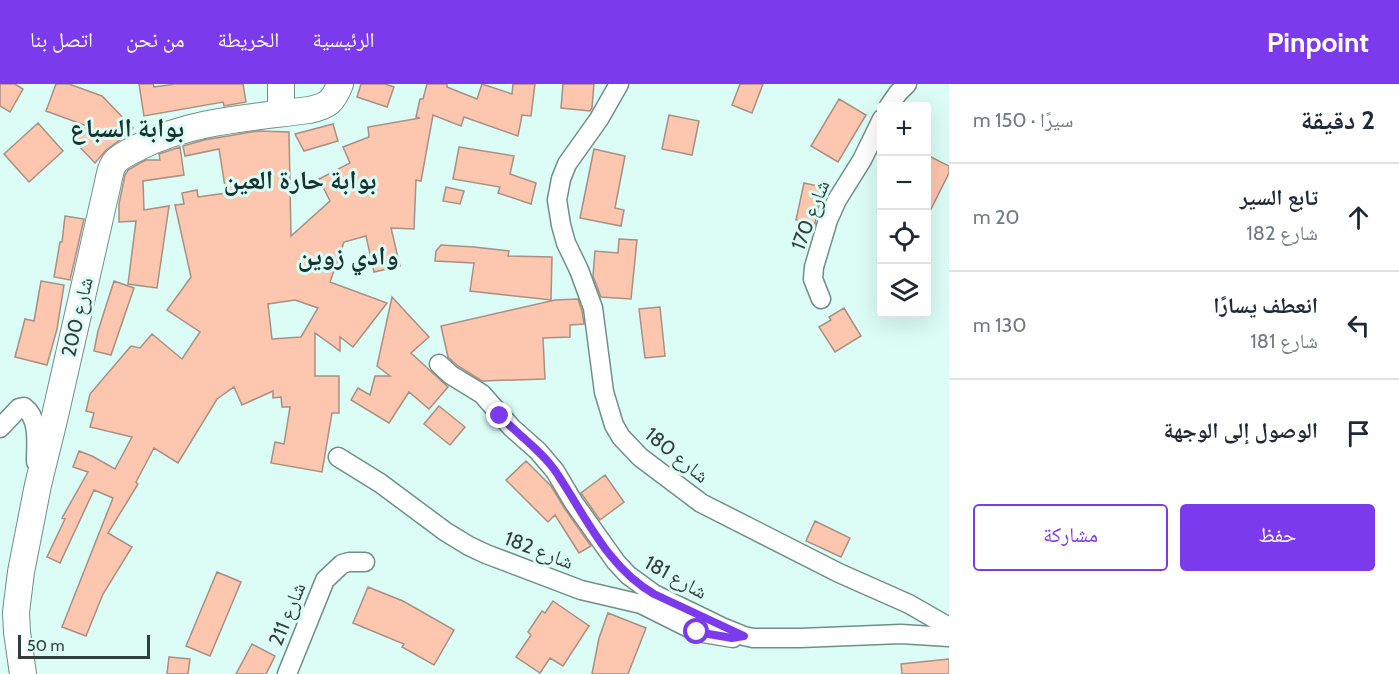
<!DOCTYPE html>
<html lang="ar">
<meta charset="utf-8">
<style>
:root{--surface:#fff;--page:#f6f6f7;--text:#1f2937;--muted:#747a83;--line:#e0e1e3;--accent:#7c3aed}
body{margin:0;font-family:Cabin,"Noto Naskh Arabic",sans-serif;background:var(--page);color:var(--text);direction:rtl}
.controls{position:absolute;right:18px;top:18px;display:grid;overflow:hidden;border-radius:6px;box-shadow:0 6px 24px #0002}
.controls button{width:54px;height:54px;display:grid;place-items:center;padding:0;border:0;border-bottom:2px solid var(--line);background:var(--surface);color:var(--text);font:30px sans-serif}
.scale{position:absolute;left:18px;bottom:15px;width:132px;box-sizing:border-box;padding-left:6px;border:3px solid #313e3c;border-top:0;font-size:16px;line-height:21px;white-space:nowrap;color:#313e3c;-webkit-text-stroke:4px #dbfdf6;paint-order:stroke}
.stop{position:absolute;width:18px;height:18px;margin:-14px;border:4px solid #7c3aed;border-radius:50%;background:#fff}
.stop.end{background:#7c3aed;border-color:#fff;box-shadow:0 2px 6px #0008}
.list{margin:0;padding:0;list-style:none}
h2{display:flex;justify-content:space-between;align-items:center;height:78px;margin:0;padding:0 24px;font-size:26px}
h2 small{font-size:20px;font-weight:400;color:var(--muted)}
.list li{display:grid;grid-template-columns:39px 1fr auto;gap:18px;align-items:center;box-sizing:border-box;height:108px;padding:0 24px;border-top:2px solid var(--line)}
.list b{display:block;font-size:22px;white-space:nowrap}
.list p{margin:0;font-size:20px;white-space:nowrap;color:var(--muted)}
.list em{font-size:20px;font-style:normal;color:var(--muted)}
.actions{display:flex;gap:12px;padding:18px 24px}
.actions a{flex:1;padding:14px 0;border:2px solid var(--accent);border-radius:6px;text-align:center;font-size:21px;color:var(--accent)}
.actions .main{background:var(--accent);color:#fff}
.icon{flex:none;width:33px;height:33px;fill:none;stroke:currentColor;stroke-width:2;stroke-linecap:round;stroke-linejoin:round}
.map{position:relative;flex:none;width:949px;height:590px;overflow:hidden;direction:ltr}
header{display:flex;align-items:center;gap:36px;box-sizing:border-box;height:84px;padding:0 30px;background:var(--accent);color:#fff}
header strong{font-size:28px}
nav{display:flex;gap:33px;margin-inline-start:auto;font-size:21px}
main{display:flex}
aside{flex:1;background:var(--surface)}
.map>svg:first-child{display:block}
</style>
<header>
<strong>Pinpoint</strong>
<nav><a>الرئيسية</a><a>الخريطة</a><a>من نحن</a><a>اتصل بنا</a></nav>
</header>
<main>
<aside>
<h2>2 دقيقة<small>سيرًا · 150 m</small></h2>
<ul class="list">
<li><svg class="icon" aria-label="ahead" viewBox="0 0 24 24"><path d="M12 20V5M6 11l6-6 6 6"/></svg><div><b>تابع السير</b><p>شارع 182</p></div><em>20 m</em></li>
<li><svg class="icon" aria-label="left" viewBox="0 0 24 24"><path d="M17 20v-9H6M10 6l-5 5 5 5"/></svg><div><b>انعطف يسارًا</b><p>شارع 181</p></div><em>130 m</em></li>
<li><svg class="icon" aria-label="arrive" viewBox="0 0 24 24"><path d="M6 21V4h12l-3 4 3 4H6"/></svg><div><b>الوصول إلى الوجهة</b></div></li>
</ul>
<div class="actions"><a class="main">حفظ</a><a>مشاركة</a></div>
</aside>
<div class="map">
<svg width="949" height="590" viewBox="0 0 949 590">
<rect width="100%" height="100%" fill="#dbfdf6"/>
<path fill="#fdc6ae" stroke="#a98f84" stroke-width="1.5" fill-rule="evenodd" d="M0 0H15L23 5 10 28 0 22Z
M56 0H69L102 12 133 44 120 56 106 66 95 79 73 56 87 42 46 27Z
M139 0H153L154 3 175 0H243L246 18 224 22 223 18 144 32Z
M361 0H385L394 3 387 23 357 13Z
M427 0H447V3L477 15 482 0 512 10 513 0H535L531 32 522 31 518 52 464 33 461 42 433 31 421 97 416 96 414 145 391 144 400 182 374 188 366 152 344 158 330 198 387 219 353 263 340 253V267L315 249V292H339V329H332L322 388 271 379 275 358 284 360 290 323H282L281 313 273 314V307L242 321 234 303 217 315 178 379 154 364 136 398 138 400 108 449 132 463 103 510 86 552 62 543 113 414 94 406 60 479 47 473 65 435 62 434 88 388 73 383 79 367 92 372 115 385 132 353 90 343 94 329 86 327 90 310 131 262 140 264 152 250 182 275 200 248 167 226 191 193 175 121 184 120 182 109 197 106 198 113 226 109 219 65 185 72 183 62 204 56 258 47 289 48 291 152 330 117 319 95 350 79 343 63 369 53 368 43 420 34 416 33 420 15H423ZM295 216 318 224 301 253 272 255 268 220Z
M563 0H594L592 24 590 27 561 24Z
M740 0H763L752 29 732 21Z
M839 15 866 31 838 78 811 62Z
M669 31 699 37 692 71 662 65Z
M38 39 63 67 29 98 4 70Z
M333 40 338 57 304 67 295 50Z
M180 63 184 91 143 97 144 126 169 122 157 204 128 200 136 137 119 138V120L125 91 128 86 140 79 146 76H160L159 70Z
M459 63 514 72 510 90 536 99 531 120 498 109 500 103 453 95Z
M594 65 625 72 615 124 624 126 621 142 580 134Z
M927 71 949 82V89L927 133Z
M804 99 823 103 815 140 796 136Z
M446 103 464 107 460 120 443 117Z
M65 132 84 135 70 196 54 193 60 158H62Z
M619 155 637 156 631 215 601 213 593 192 595 167 618 169Z
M441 161 474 163 509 167 508 172 552 173 551 216 470 207 474 179 435 177 436 167Z
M41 197 64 201 57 245 47 281 15 273 25 235 34 237Z
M114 197 134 204 111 271 94 267 98 247Z
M392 213 429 253 411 269 448 303 429 325 409 308 389 339 351 316 358 304 370 311 375 292H390L377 282Z
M578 215 582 227 584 240 570 241V253L543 254 545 295 482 297 458 282 448 273 441 242 555 216Z
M660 223 665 272 645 274 639 225Z
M844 224 861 252 835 268 819 243 831 236 829 233Z
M439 322 465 343 450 361 424 340Z
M526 377 551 402 565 425 591 462 579 469 555 431 548 438 506 396Z
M605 391 624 418 600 436 581 409Z
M815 437 850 454 841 473 806 457Z
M217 488 241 498 210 572 186 562Z
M368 503 403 517 454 546 434 581 402 563 404 560 353 539Z
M553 517 589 542 563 582 550 574 540 589 516 573 531 551 528 548 542 527 545 529Z
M608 529 646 544 628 590H592L599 554Z
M252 560 275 572 266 590H236Z
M169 573 190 575 188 590H167Z
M949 575V590H902L901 580Z"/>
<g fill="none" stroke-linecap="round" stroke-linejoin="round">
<g stroke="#708f89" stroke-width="21">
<path id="street" d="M619 0 599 35 567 80 561 95 557 116 561 141 566 159 579 186 593 224 604 308 614 341 621 353 640 373 701 419 839 489 909 520 949 543
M889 22 898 9 907 0
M821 215 813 195 814 183 828 136 837 116 862 76 882 35
M439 280 451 291 482 310 512 344 538 367 555 387 574 419 616 478 628 491 654 510 722 543 744 552 753 554H800L901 550 949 553
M0 344 19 324 24 323C40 335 36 360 36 378
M338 373 380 399 446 448 469 462 486 470 581 506 641 520 697 548 733 554
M287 590 325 496 342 480 349 478H365"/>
</g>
<g stroke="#708f89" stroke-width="28">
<path id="secondary" d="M281 29V0
M23 590 17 548 16 528 21 488 38 401 54 336 107 103C109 95 110 83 116 77 122 71 131 67 139 63 192 36 251 34 309 26 328 22 333 18 340 0"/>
</g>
<use href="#street" stroke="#fff" stroke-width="18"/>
<use href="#secondary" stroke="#fff" stroke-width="26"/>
</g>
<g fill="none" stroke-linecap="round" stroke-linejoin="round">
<path stroke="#7c3aed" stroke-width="8" d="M500 332C518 351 541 366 556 388 585 431 607 483 654 510L744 552 732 554 697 548"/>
</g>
<g text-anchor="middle" stroke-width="6" stroke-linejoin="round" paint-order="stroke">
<g font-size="20" fill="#313e3c" stroke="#dbfdf6">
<text transform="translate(810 131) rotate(-69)" y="7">شارع 170</text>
<text transform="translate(77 233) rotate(-77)" y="7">شارع 200</text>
<text transform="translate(677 371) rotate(39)" y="7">شارع 180</text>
<text transform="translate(539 466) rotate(21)" y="7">شارع 182</text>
<text transform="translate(676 493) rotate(29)" y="7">شارع 181</text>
<text transform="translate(287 530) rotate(-68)" y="7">شارع 211</text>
</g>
<g font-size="26" font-weight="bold" fill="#17332f" stroke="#dbfdf6">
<text x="127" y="53">بوابة السباع</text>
<text x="300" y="105">بوابة حارة العين</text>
<text x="348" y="181">وادي زوين</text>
</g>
</g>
</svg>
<div class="controls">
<button>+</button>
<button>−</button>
<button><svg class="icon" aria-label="locate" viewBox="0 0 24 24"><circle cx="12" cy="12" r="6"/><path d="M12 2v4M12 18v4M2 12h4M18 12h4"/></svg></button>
<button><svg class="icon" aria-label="layers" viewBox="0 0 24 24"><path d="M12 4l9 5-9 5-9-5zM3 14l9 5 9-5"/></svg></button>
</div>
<div class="scale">50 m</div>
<div class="stop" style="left:697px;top:548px"></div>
<div class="stop end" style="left:500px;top:332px"></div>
</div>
</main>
